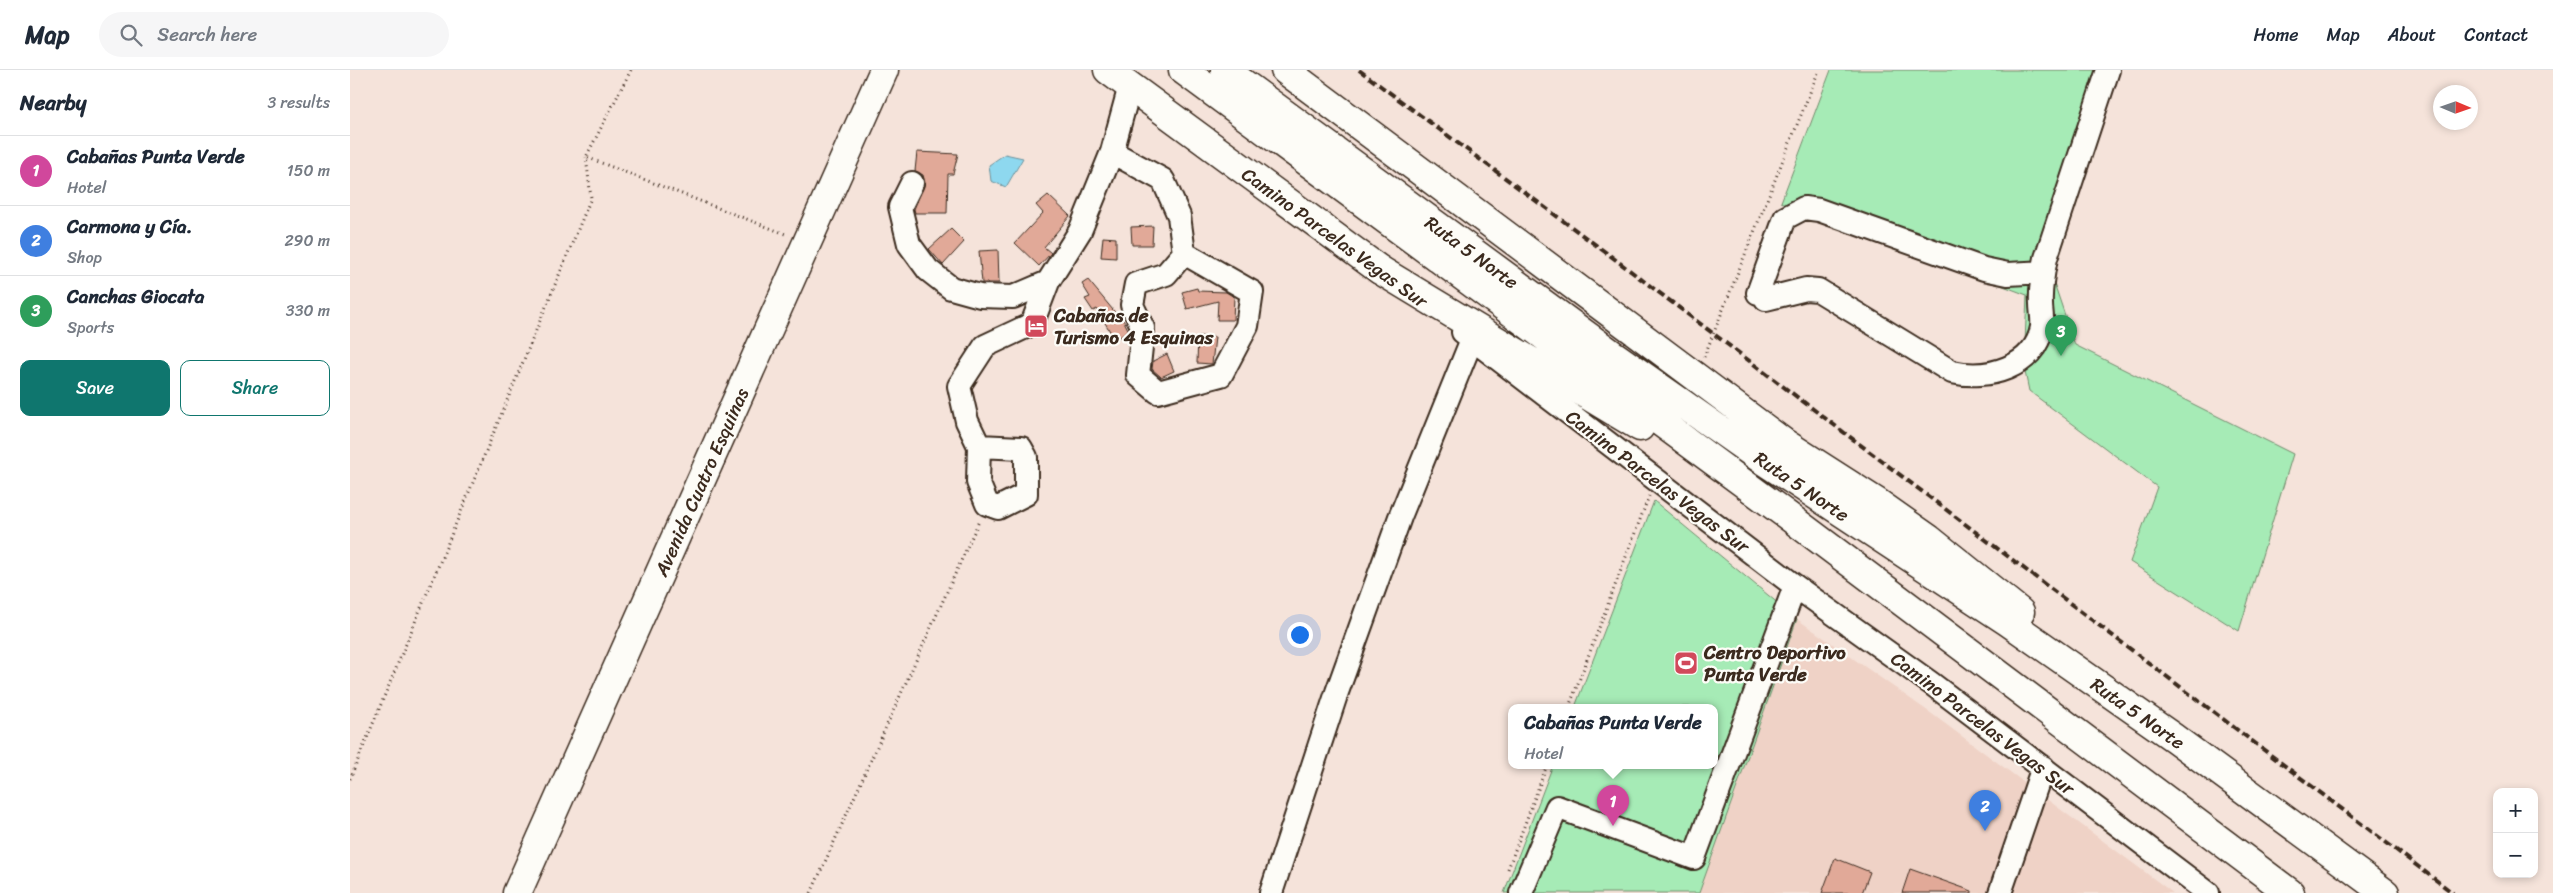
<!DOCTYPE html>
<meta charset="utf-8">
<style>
:root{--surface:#fff;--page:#f6f6f7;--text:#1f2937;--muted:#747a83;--line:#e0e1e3;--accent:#0f766e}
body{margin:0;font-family:Sriracha,sans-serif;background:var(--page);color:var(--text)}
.controls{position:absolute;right:15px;bottom:15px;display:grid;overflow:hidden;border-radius:10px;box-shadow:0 2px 8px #0003}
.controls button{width:45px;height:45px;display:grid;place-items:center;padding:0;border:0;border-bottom:1px solid var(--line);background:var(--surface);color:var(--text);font:25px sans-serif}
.compass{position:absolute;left:2083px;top:15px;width:45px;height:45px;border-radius:50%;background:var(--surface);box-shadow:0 2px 8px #0003;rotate:92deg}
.you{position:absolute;left:949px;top:564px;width:18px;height:18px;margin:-12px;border:4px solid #fff;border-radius:50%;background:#1a73e8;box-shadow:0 0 0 8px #1a73e833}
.badge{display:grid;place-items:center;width:32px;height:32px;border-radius:50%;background:var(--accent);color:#fff;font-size:16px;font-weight:700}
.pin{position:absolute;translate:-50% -41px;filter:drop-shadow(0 1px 2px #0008)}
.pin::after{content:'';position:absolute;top:26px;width:18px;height:15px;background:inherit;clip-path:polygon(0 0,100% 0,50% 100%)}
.popup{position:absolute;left:1158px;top:634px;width:210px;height:65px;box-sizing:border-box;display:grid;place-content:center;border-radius:10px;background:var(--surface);filter:drop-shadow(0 1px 4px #0005);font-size:16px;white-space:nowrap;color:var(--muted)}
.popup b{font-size:19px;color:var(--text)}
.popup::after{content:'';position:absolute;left:50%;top:100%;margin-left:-10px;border:10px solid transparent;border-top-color:var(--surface)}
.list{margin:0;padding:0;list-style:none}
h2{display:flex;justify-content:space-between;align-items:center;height:65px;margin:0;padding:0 20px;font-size:21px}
h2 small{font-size:16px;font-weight:400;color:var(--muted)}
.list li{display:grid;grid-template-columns:32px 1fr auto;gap:15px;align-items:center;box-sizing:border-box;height:70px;padding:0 20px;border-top:1px solid var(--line)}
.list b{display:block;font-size:19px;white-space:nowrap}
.list p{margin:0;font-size:16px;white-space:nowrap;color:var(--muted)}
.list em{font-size:16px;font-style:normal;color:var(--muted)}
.actions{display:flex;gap:10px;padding:15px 20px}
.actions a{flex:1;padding:11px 0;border:1px solid var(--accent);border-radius:10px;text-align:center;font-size:18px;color:var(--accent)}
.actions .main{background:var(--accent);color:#fff}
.icon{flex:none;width:28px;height:28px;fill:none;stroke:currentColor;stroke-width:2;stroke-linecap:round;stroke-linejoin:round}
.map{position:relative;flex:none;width:2203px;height:823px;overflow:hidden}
header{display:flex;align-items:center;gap:30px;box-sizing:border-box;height:70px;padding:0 25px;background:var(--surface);border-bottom:1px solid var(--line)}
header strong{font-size:24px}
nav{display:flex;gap:28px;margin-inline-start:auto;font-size:18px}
.search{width:350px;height:45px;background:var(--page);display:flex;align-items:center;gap:12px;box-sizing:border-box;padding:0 18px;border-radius:28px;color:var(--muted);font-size:19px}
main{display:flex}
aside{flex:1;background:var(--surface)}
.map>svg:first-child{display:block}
</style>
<header>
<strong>Map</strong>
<div class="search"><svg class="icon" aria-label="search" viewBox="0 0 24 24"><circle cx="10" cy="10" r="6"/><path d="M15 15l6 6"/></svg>Search here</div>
<nav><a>Home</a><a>Map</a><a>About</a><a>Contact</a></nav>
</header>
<main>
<aside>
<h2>Nearby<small>3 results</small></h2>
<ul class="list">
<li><span class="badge" style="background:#d1479c">1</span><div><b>Cabañas Punta Verde</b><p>Hotel</p></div><em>150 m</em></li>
<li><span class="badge" style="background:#3f7fe0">2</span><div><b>Carmona y Cía.</b><p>Shop</p></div><em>290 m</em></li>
<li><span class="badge" style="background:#2e9e5b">3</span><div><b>Canchas Giocata</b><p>Sports</p></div><em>330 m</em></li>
</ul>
<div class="actions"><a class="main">Save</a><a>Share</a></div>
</aside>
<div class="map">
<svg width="2203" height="823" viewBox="0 0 2203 823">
<rect width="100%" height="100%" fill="#f5e3da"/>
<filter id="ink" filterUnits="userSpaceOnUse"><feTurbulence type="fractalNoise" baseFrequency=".02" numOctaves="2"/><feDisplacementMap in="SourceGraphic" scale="10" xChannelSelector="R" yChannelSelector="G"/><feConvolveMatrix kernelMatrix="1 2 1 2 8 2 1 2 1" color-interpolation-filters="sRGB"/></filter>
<g filter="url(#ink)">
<path fill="#efd2c6" d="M1447 549 1582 644 1823 823H1349Z"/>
<path fill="#a6ebb6" stroke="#708a6a" d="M1481 0H1770L1702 207 1725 275 1943 384 1889 561 1780 492 1807 417 1679 321 1674 297 1677 225 1431 132Z
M1304 431 1447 549 1349 823H1154L1203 695H1364V637H1225Z"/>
<path fill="#8ed8ef" stroke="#6d929b" d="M655 84 673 88 656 117 641 111 639 95Z"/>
<path fill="#e1a998" stroke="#3b2a1e" d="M567 82 608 84 603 104H598L597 143H565L564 139 575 113 573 105 565 101Z
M698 125 720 146 694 177 701 183 689 196 665 173 693 143 686 135Z
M803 156 802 175H782L781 157Z
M601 159 614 172 593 195 579 179Z
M753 167 766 168V188L751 187Z
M648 180 649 213H632L629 181Z
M738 210 768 246 770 244 779 261 765 270 747 239 743 241 735 229 740 227 732 214Z
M847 218 848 221 876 222 884 227 883 250H867L868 231 837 239 832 222Z
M848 266 865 267 862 294 847 293Z
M817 284 824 301 811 307 802 299 803 291Z
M1485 788 1520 802 1512 823H1472Z
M1560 799 1622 821V823H1552Z"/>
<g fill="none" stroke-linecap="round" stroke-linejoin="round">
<g stroke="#3b2a1e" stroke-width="26">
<path id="minor" d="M762 82 813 110 829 146 834 183 902 222 897 256 871 305 808 322 788 305 793 258 782 235 786 214 816 204 834 183
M562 113 550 137 559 174 578 200 601 218 630 226 663 227 698 212 730 161 762 82 780 16
M1408 223 1435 148 1454 138 1469 140 1634 199 1658 204 1693 202
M1416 229 1456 219 1468 220 1602 302C1637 310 1685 298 1692 257 1693 249 1691 241 1691 234 1690 218 1693 203 1696 188L1758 0
M1113 262 1445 516 1582 614 1858 823
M629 376 628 412 637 434 648 438 676 424V387L671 378 629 376 617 351 609 316 635 276 682 254 698 212
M921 823 987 622 1050 447 1122 269
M1171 823 1207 737 1344 788 1445 516
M1650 823 1693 697"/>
</g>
<g stroke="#3b2a1e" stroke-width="31">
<path id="major" d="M758 0 1030 200
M167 823 534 0"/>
</g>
<g stroke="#3b2a1e" stroke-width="31">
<path id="highway" d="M833 0 1438 446 1940 823
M875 0 1262 284 1414 391 1657 551 1824 668 2035 823
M935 0 1433 372 1525 431 1579 469 1670 542
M1030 200 1290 357"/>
</g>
<path stroke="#3b2a1e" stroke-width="3" stroke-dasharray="1 4" stroke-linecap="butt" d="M281 0 236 87 438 165
M1354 287 1469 0
M1219 637 1299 426
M0 709 241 128 236 87
M1158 799 1197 695
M461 823 629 451"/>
<use href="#minor" stroke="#fdfcf7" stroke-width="22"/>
<use href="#major" stroke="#fdfcf7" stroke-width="28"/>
<use href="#highway" stroke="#fdfcf7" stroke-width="28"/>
<path stroke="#3b2a1e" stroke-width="4" stroke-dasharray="8 4" stroke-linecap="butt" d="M1009 0 1258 184 2103 823"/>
</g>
</g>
<defs>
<g id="hotel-square" transform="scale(1.25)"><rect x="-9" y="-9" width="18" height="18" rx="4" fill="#d1495b" stroke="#fdfcf7"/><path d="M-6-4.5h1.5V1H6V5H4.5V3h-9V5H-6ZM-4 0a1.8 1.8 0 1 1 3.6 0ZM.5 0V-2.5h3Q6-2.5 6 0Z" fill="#fff"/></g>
<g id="stadium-square" transform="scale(1.25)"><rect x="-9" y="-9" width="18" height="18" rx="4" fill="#d1495b" stroke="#fdfcf7"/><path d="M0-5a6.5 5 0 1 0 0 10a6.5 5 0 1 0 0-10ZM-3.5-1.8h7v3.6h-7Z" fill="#fff"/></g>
</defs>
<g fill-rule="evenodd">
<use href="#hotel-square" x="686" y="256"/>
<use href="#stadium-square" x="1336" y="593"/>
</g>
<g text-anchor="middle" stroke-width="4.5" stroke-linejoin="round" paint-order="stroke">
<g font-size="19" fill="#3b2a1e" stroke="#fdfcf7">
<text transform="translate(985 167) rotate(36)" y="7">Camino Parcelas Vegas Sur</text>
<text transform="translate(1122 182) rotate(36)" y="7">Ruta 5 Norte</text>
<text transform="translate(1308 411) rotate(37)" y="7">Camino Parcelas Vegas Sur</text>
<text transform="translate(351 412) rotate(-66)" y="7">Avenida Cuatro Esquinas</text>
<text transform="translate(1452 416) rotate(34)" y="7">Ruta 5 Norte</text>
<text transform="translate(1788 643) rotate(35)" y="7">Ruta 5 Norte</text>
<text transform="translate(1633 653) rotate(37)" y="7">Camino Parcelas Vegas Sur</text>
</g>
<g font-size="19" font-weight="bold" fill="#3b2a1e" stroke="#fdfcf7" text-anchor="start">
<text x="704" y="252">Cabañas de<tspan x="704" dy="22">Turismo 4 Esquinas</tspan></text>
<text x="1354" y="589">Centro Deportivo<tspan x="1354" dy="22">Punta Verde</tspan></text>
</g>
</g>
</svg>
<div class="controls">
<button>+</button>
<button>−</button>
</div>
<svg class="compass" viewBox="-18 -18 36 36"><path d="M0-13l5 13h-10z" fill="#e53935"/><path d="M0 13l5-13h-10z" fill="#747a83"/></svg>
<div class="you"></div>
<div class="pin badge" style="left:1263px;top:756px;background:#d1479c">1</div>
<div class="popup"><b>Cabañas Punta Verde</b>Hotel</div>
<div class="pin badge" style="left:1635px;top:761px;background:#3f7fe0">2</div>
<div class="pin badge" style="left:1711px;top:286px;background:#2e9e5b">3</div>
</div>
</main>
